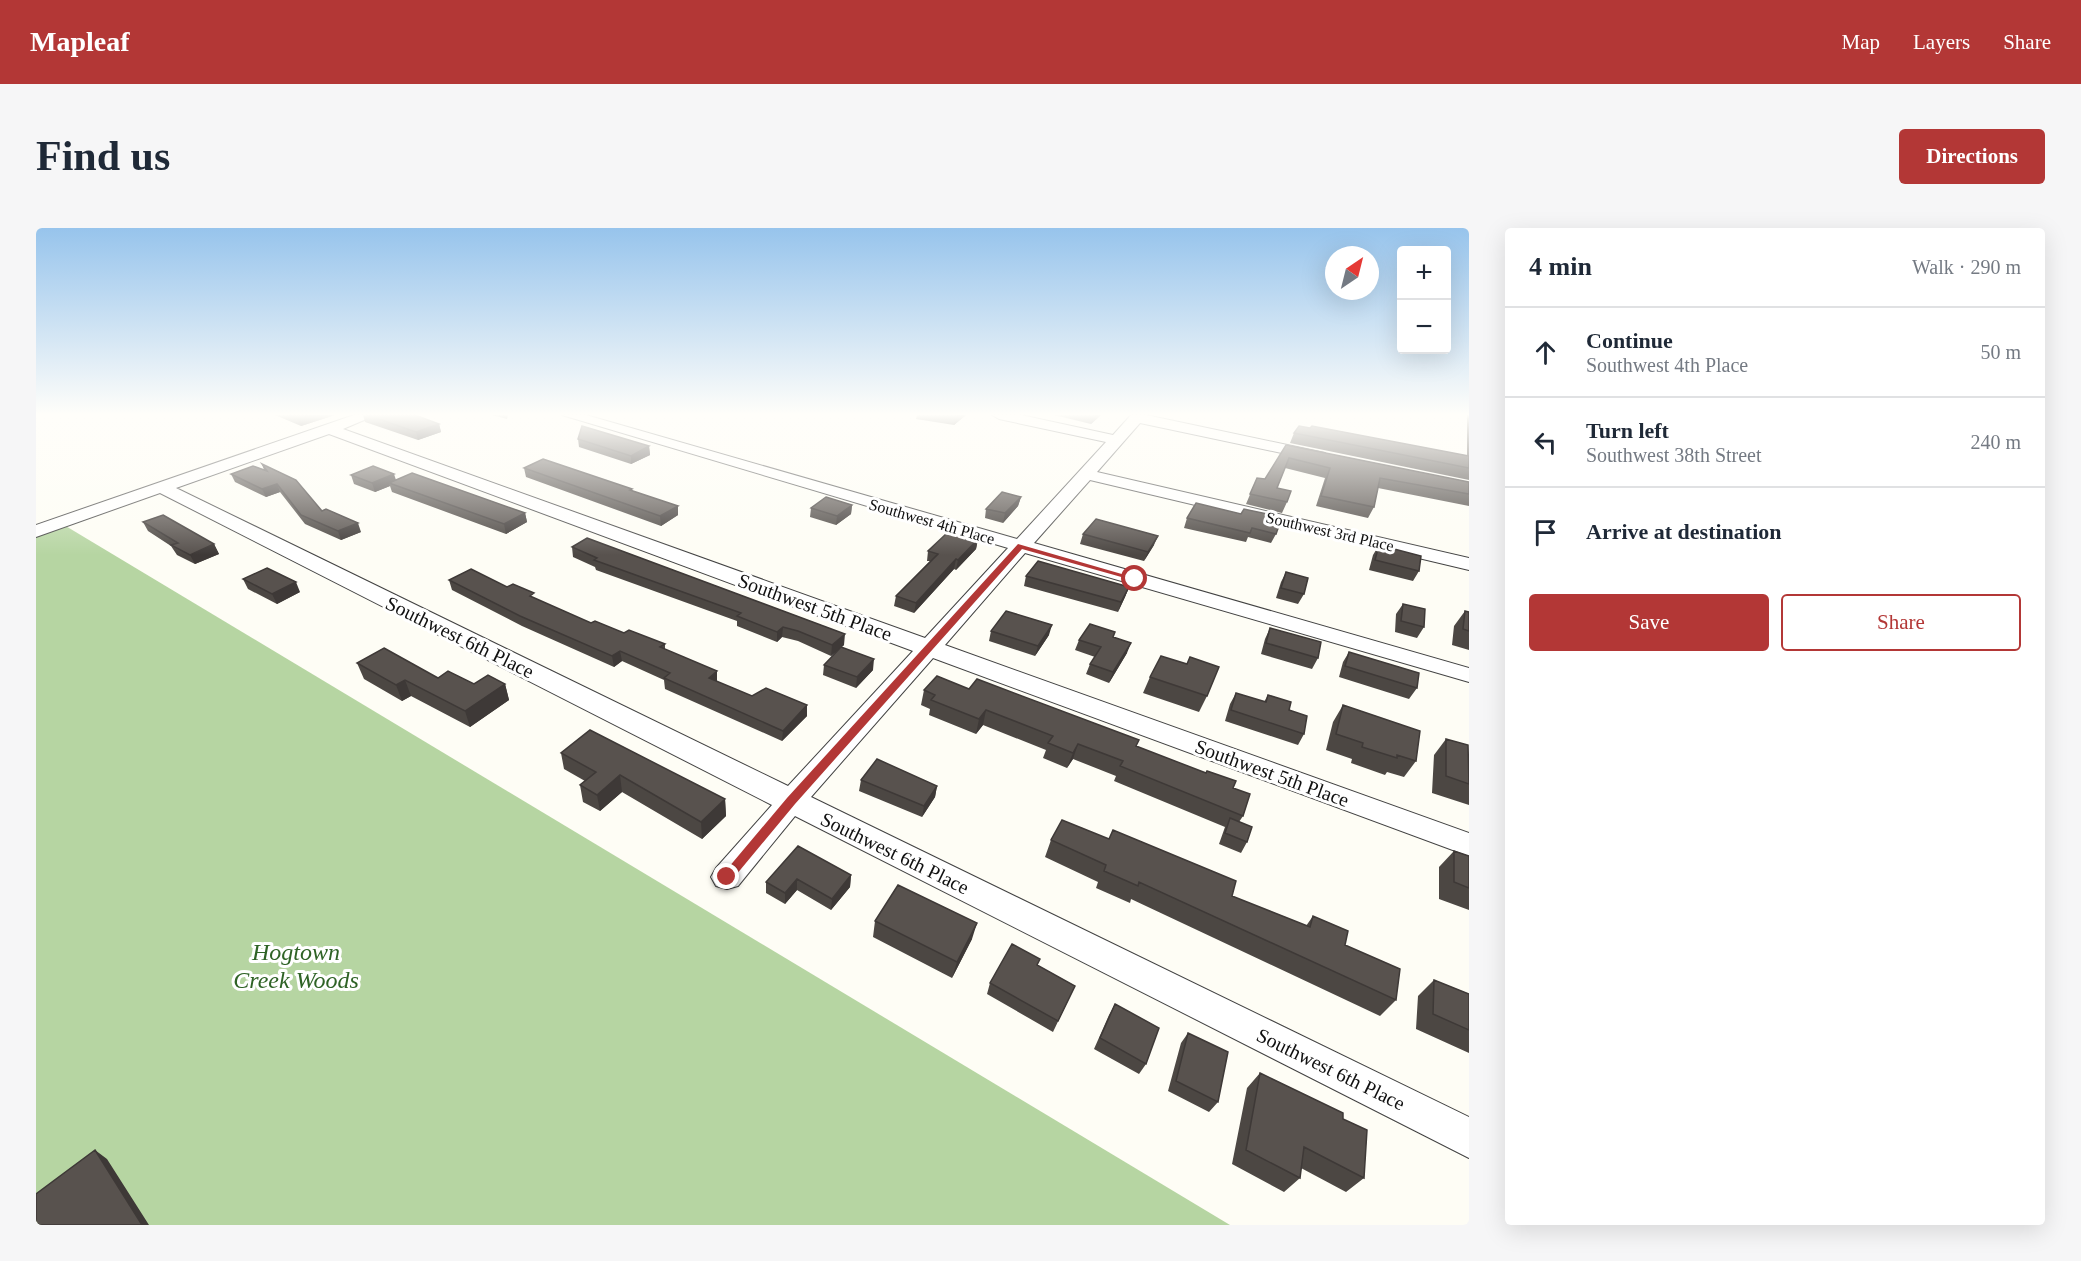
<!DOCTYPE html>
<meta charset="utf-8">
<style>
:root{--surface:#fff;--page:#f6f6f7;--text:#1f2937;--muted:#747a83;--line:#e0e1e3;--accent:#b33736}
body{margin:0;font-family:"Times New Roman",serif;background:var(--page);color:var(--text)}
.controls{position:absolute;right:18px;top:18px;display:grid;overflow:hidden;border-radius:6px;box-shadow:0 6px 24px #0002}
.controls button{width:54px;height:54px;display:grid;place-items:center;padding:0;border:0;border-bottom:2px solid var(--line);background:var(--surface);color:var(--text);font:30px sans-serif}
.compass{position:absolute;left:1289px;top:18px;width:54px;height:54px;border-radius:50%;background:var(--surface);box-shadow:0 6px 24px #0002;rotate:35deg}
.stop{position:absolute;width:18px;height:18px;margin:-14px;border:4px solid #b33736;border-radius:50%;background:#fff}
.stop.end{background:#b33736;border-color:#fff;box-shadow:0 2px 6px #0008}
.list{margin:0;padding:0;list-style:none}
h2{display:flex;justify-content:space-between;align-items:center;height:78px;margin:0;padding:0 24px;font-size:26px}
h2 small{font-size:20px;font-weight:400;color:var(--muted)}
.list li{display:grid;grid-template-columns:39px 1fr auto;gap:18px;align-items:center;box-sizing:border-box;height:90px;padding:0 24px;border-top:2px solid var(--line)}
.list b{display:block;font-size:22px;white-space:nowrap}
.list p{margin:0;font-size:20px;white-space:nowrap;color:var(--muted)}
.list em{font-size:20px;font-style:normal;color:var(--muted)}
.actions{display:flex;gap:12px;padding:18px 24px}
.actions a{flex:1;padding:14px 0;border:2px solid var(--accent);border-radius:6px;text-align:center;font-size:21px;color:var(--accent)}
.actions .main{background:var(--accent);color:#fff}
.icon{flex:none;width:33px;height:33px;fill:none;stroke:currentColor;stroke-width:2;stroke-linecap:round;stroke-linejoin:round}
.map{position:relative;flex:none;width:1433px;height:997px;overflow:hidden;border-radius:6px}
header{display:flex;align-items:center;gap:36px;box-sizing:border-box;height:84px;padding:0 30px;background:var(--accent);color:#fff}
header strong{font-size:28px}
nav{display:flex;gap:33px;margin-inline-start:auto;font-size:21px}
.intro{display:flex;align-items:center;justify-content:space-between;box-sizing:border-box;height:144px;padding:0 36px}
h1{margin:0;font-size:42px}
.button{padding:15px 27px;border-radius:6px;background:var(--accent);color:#fff;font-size:21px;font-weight:700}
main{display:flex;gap:36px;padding:0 36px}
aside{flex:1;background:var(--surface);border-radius:6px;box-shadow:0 6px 24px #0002}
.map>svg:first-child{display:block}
</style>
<header>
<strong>Mapleaf</strong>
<nav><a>Map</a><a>Layers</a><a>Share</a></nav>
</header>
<div class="intro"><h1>Find us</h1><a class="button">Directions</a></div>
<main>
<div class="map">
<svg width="1433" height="997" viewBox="0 0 1433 997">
<rect width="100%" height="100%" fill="#fefdf5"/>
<path fill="#b6d5a2" d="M23 294 1194 997H0V302Z"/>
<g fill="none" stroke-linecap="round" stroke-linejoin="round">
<g stroke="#434343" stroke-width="2">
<path id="minor" d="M318 187H340L307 201 889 410 972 320 526 187H550L981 311 1070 214 963 191 956 187H985L1077 207 1095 187H1110L1289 225 1291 228 1283 233 1104 195 1061 244 1433 330V342L1054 252 998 315 1433 440V454L989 325 909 417 1433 605V628L897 430 775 569 1433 889V930L759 588 702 658 691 661 680 658 675 649 680 640 736 577 124 265 0 309V297ZM293 206 877 423 752 558 140 260Z"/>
</g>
<use href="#minor" fill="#fff" fill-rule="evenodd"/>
</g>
<path fill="#4c4743" d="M239 187H299L265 198Z
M327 187H379L403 196 405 204 382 212 329 194Z
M456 187H472L471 191Z
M881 187H930L918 197 880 191Z
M1018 187H1065L1055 196Z
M1431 187H1433V252L1254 215 1258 205 1431 228Z
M542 211 613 218 614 227 595 236 543 219Z
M1250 217 1433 254V278L1342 260 1338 279 1332 290 1280 278 1289 250 1249 240 1241 260 1251 274 1246 285 1210 276 1221 250 1229 251Z
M226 236 286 283 325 304 305 312 269 296 244 264 230 269 199 254 195 246 228 242Z
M488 240 596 263 642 278V287L625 298 490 249Z
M315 247 360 252 489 285 491 294 470 306 356 264 354 258 339 264 318 256Z
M985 269 982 278 967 295 949 290 950 281Z
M1160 275 1240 306 1235 315 1212 309 1210 314 1148 300 1151 290Z
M816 277 815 286 800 297 774 289 775 280Z
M107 294 178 316 183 326 159 336 141 327 135 318 112 303Z
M1047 306 1118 317 1108 333 1044 316Z
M942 311 940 321 920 342 918 341 878 385 858 378 860 368 894 333H891L892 323Z
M1343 317 1383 343 1377 353 1333 342 1337 327Z
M536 319 808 417 795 428 762 413 746 409 741 414 701 398V393L560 342 559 339 537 329Z
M1250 344 1268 366 1262 376 1240 370 1245 354Z
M990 348 1093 359 1089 369 1082 384 988 358Z
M207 351 264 364 241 376 212 361Z
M413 352 471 359 555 395 588 405 629 416V422L681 454 716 468 771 477V488L746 513 629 461 628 452 586 433 578 439 486 398 416 362Z
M1367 376 1388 399 1381 410 1359 404 1360 386Z
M1429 383 1433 384V422L1416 417 1418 398Z
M1234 400 1282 430 1276 441 1225 426 1229 411Z
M955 403 1013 407 999 428 953 413Z
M1077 409 1091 425 1073 455 1050 446 1054 436 1059 429 1039 422 1043 412Z
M1313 424 1381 460 1373 471 1303 449 1307 434Z
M321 435 438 456H469L473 472 434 499 375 468 366 473 328 451Z
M788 437 837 442 820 460 787 447Z
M1114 449 1171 468 1163 484 1107 465Z
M933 461 1101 519 1197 560 1207 588 1203 594 1211 614 1205 625 1183 616 1189 599 1078 553 1080 548 1037 531 1031 540 1007 530 1010 522 947 497 940 506 893 487 894 481 885 477 888 462Z
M1200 465 1228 474 1232 467 1253 482 1268 506 1262 517 1189 493 1194 476Z
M1307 477 1380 533 1368 549 1351 544 1349 547 1315 535 1316 531 1290 522 1297 494Z
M1410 511 1433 530V577L1396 565 1398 527Z
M525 525 689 571 690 588 666 611 586 564 564 583 547 574 544 557 549 553 528 541Z
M825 552 901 558 899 569 886 589 823 563Z
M1015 612 1196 668 1270 698 1277 688 1309 717 1360 772 1344 788 1095 671 1094 675 1060 660 1062 654 1009 629Z
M1418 623 1433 628V682L1403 671V639Z
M815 647 814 659 795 682 761 662 749 676 730 665V654Z
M839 693 936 711 916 750 837 709Z
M1001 737 1039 758 1017 804 951 766 954 755Z
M1398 752 1433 766V825L1380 801 1382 768Z
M1079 776 1110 836 1103 846 1058 821 1073 787Z
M1152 805 1182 874 1173 884 1132 863 1145 815Z
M1224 845 1307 891 1328 950 1310 964 1265 940 1264 950 1248 964 1196 936 1211 860Z"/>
<path fill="#3e3937" d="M274 187H299L265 198 262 191Z
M921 187H930L918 197 919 189Z
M1059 187H1065L1055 196 1058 188Z
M403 196 405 204 382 212 380 204Z
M613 218 614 227 595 236V228Z
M358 246 361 255H353L354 258 339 264 336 255Z
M241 256 244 264 230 269 226 261Z
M985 269 982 278 967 295 969 285Z
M816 277 815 286 800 297 801 288Z
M642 278V287L625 298 624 288Z
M489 285 491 294 470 306 468 296Z
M322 295 325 304 305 312 302 303Z
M1122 308 1118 317 1108 333 1112 324Z
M942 311 940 321 920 342 922 332Z
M178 316 183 326 159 336 154 327Z
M920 331 918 341 878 385 880 375Z
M260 354 264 364 241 376 236 366Z
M1093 359 1089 369 1082 384 1085 374Z
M1016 397 1013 407 999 428 1002 418Z
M747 399 746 409 741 414V404Z
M809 406 808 417 795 428 796 417Z
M1095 415 1091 425 1073 455 1077 444Z
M584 423 586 433 578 439 576 428Z
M838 431 837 442 820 460 821 449Z
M681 443V454L673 450Z
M369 452 375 468 366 473 360 457Z
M469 456 473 472 434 499 429 483Z
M771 477V488L746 513 747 503Z
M950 482 947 497 940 506 943 491Z
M1042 516 1037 531 1031 540 1037 525Z
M584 547 586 564 564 583 561 567Z
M901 558 899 569 886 589 888 578Z
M689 571 690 588 666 611 665 594Z
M815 647 814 659 795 682 796 671Z
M761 651V662L749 676V665Z
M941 695 936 711 916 750 921 734Z
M59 922 71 931 113 997H106Z"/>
<path fill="#58524e" stroke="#3e3937" stroke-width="1.5" d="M253 187H274L262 191Z
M331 187H379L403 196 380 204Z
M546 198 613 218 595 228 542 211Z
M1263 198 1274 200 1276 198 1433 228V240L1258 205Z
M1250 217 1433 254V266L1344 250 1338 279 1285 268 1294 240 1253 230 1241 260 1255 263 1251 274 1214 266 1221 250 1229 251Z
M507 231 596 261 594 262 642 278 624 288 488 240Z
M226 236 260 252 286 283 290 281 322 295 302 303 265 287 241 256 226 261 195 246 217 238 231 243Z
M337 238 358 246 336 255 315 247Z
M376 245 489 285 468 296 353 255Z
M966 264 985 269 969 285 950 281Z
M790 269 816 277 801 288 775 280Z
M1160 275 1205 286 1208 281 1246 289 1240 306 1216 300 1214 305 1151 290Z
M127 287 178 316 154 327 135 317 142 315 107 294Z
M1060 291 1122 308 1112 324 1047 306Z
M911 305 942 311 922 332 920 331 880 375 860 368 902 326 892 323Z
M551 310 809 406 796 417 762 403 747 399 741 404 701 388 705 385 558 332 561 330 536 319Z
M1343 317 1385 328 1383 343 1339 332Z
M1002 333 1093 359 1085 374 990 348Z
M231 340 260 354 236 366 207 351Z
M435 341 471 359 477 356 498 365 494 368 555 395 559 393 588 405 593 402 629 416 624 419 681 443 673 450 716 468 730 460 771 477 747 503 628 450 634 445 584 423 576 428 484 388 413 352Z
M1250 344 1272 350 1268 366 1245 360Z
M1367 376 1389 381 1388 399 1365 393Z
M970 383 1016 397 1002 418 955 403Z
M1429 383 1433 384V403L1427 401Z
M1054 396 1079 404 1077 409 1095 415 1077 444 1054 436 1065 419 1043 412Z
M1234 400 1285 414 1282 430 1230 415Z
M805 419 838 431 821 449 788 437Z
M348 420 402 450 412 443 438 456 452 447 469 456 429 483 369 452 360 457 321 435Z
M1313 424 1383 445 1381 460 1309 438Z
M1125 428 1151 436 1154 429 1183 439 1171 468 1114 449Z
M901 448 933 461 941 451 1103 512 1100 518 1170 545 1171 543 1200 553 1197 560 1214 566 1207 588 1084 538 1087 533 1042 516 1037 525 1012 515 1017 508 950 482 943 491 895 472 899 467 888 462Z
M1200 465 1230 474 1232 467 1255 474 1253 482 1271 488 1268 506 1195 482Z
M1307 477 1384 503 1380 533 1361 527V530L1326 519 1327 515 1300 506Z
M554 502 689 571 665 594 584 547 561 567 544 557 560 544 525 525Z
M1410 511 1432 517 1433 556 1410 548Z
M841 531 901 558 888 578 825 552Z
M1194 590 1216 599 1211 614 1189 605Z
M1026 592 1073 611 1077 602 1200 653 1196 668 1274 699 1277 688 1312 703 1309 717 1364 741 1360 772 1103 654 1102 658 1068 643 1070 637 1015 612Z
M762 618 815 647 796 671 761 651 749 665 730 654Z
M1418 623 1433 628V660L1418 654Z
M862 657 941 695 921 734 839 693Z
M976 716 1004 731 1001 737 1039 758 1022 793 954 755Z
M1398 752 1433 766V802L1397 786Z
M1079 776 1123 800 1110 836 1064 810Z
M1152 805 1192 824 1182 874 1140 853Z
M1224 845 1307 885V891L1331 902 1328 950 1268 919 1264 950 1210 922Z
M59 922 106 997H0V966Z"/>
<linearGradient id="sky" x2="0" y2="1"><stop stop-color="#97c4ec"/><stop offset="0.57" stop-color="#fffefa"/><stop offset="1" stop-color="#fffefa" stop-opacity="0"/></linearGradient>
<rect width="1433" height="327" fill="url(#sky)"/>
<path fill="#b33736" d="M982 316 1103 351 1096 352 986 321 759 576 695 653H687V646L751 570Z"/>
<g text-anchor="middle" stroke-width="6" stroke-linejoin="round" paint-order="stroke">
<g font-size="16" fill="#101010" stroke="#fff">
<text transform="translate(896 293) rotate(16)" y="6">Southwest 4th Place</text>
<text transform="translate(1294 303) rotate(13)" y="6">Southwest 3rd Place</text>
</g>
<g font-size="20" fill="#101010" stroke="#fff">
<text transform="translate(779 379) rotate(20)" y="7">Southwest 5th Place</text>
<text transform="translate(424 409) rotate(26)" y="7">Southwest 6th Place</text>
<text transform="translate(1236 545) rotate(20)" y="7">Southwest 5th Place</text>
<text transform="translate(859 625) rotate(26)" y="7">Southwest 6th Place</text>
<text transform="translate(1295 841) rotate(26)" y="7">Southwest 6th Place</text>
</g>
<g font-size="24" font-style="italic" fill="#2f6326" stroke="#fff">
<text x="260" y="732">Hogtown<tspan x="260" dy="28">Creek Woods</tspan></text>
</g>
</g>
</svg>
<div class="controls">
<button>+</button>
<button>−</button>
</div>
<svg class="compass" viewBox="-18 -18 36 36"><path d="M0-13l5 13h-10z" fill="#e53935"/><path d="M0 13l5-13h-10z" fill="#747a83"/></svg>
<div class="stop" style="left:1099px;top:351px"></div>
<div class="stop end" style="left:691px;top:649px"></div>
</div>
<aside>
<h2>4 min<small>Walk · 290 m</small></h2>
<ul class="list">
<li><svg class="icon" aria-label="ahead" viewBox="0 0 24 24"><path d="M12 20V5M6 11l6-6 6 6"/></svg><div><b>Continue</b><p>Southwest 4th Place</p></div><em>50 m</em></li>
<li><svg class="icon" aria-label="left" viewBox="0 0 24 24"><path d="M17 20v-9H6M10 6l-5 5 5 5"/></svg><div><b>Turn left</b><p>Southwest 38th Street</p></div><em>240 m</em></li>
<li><svg class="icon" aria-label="arrive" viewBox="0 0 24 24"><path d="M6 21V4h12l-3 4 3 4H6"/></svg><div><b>Arrive at destination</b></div></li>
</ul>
<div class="actions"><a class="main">Save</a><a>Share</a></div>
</aside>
</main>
